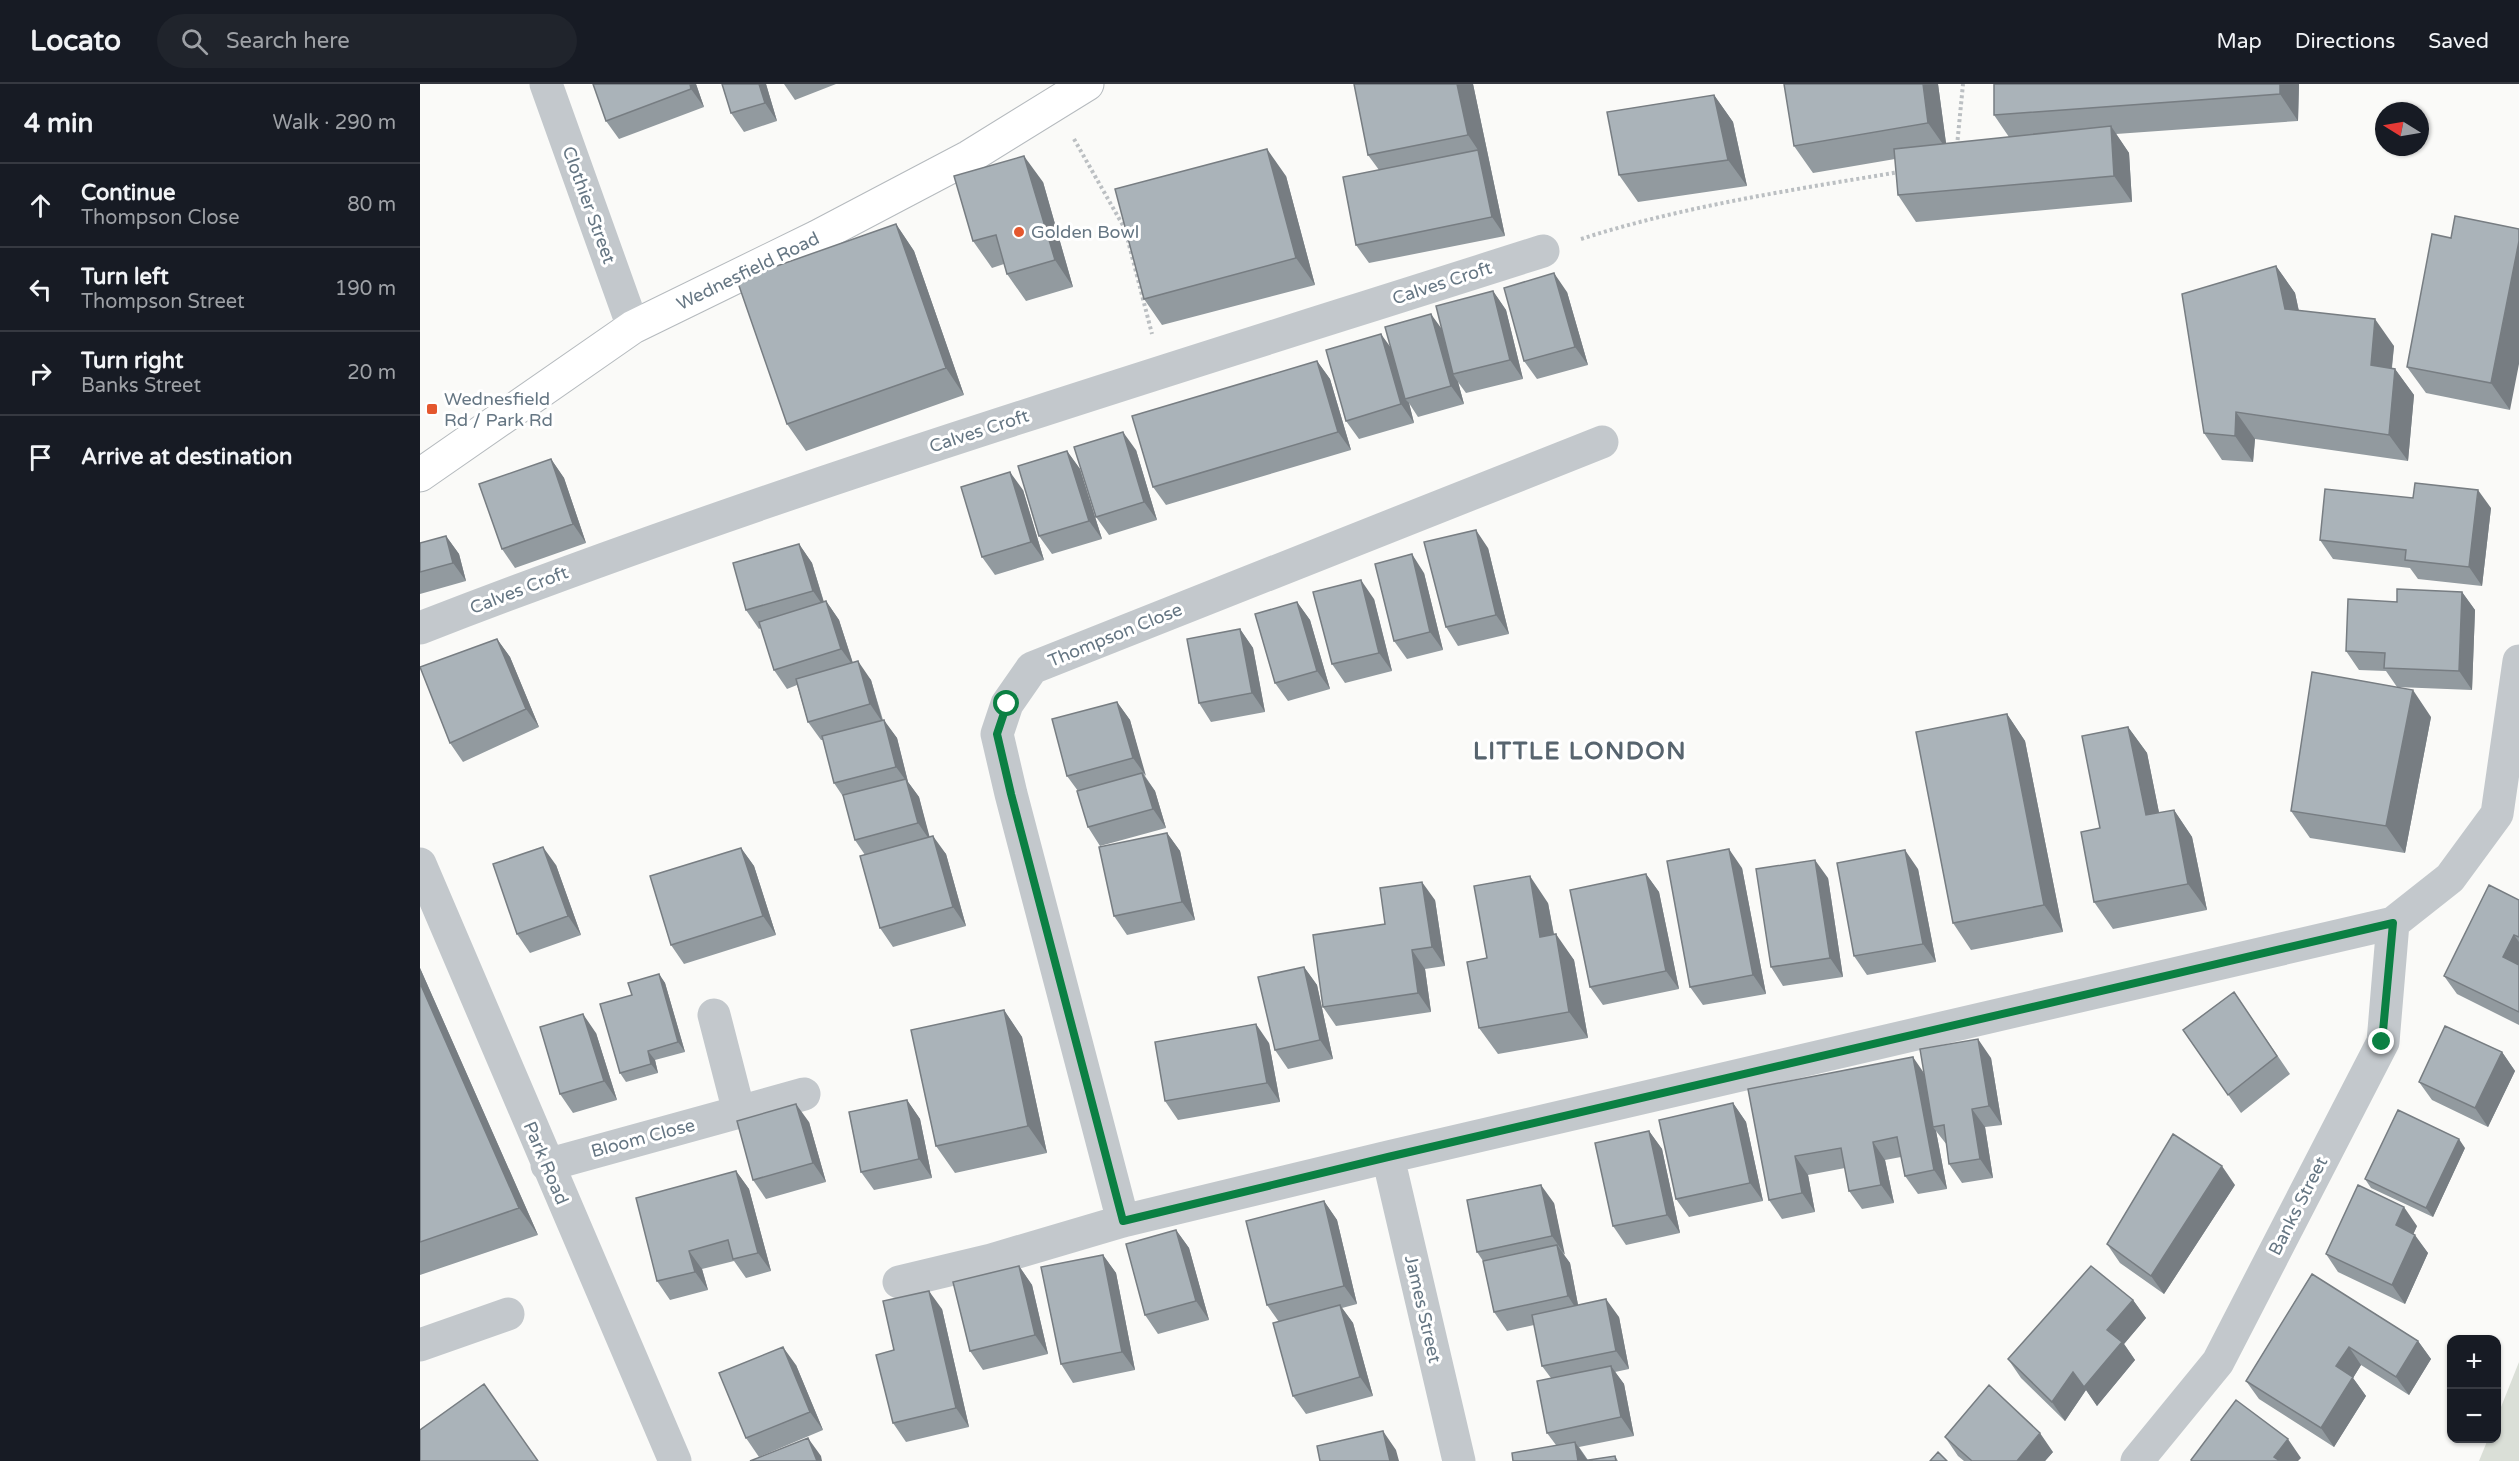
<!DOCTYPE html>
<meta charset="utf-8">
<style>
:root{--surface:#171b24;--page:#20242c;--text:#f1f3f6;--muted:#9ea1a6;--line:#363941}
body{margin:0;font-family:"Varela Round",sans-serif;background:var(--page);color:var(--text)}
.controls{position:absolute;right:18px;bottom:18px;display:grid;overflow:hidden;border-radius:12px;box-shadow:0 2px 4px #0004}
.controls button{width:54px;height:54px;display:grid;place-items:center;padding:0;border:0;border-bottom:2px solid var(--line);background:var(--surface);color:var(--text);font:30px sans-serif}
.compass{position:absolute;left:1955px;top:18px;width:54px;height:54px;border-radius:50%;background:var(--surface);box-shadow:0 2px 4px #0004;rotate:281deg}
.stop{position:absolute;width:18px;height:18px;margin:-14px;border:4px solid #0b8043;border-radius:50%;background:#fff}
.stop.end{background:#0b8043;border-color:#fff;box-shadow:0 2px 6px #0008}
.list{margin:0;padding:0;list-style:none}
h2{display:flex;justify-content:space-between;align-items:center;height:78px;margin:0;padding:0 24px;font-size:26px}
h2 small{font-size:20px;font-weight:400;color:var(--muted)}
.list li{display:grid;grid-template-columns:39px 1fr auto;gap:18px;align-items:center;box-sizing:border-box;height:84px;padding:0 24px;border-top:2px solid var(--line)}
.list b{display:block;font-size:22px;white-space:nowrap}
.list p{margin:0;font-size:20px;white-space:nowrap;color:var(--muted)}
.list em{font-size:20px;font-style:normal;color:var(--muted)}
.icon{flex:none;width:33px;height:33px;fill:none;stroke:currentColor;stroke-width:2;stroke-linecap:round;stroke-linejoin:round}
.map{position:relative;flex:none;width:2099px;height:1377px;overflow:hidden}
header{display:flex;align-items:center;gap:36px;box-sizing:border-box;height:84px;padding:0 30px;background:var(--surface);border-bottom:2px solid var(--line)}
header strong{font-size:28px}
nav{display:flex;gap:33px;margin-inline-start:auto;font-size:21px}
.search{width:420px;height:54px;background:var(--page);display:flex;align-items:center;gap:15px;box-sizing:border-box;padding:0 21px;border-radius:33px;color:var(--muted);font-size:22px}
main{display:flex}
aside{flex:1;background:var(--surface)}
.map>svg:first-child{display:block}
</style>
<header>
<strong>Locato</strong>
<div class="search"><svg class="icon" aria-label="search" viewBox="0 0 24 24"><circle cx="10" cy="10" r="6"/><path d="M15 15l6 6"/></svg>Search here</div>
<nav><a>Map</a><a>Directions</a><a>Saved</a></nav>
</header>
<main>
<aside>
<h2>4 min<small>Walk · 290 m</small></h2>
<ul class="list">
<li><svg class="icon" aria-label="ahead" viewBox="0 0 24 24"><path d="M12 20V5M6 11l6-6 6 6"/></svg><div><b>Continue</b><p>Thompson Close</p></div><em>80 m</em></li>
<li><svg class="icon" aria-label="left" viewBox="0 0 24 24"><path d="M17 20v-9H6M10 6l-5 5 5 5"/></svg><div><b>Turn left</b><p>Thompson Street</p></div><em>190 m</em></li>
<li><svg class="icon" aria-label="right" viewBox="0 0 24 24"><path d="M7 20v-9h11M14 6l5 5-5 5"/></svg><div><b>Turn right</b><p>Banks Street</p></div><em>20 m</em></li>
<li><svg class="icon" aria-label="arrive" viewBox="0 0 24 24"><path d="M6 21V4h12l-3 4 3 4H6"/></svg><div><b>Arrive at destination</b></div></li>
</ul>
</aside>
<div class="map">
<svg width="2099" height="1377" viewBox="0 0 2099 1377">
<rect width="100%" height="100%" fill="#fafaf8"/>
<path fill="#dadfd7" d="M2099 1278V1377H2059L2068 1355 2076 1354 2077 1333Z"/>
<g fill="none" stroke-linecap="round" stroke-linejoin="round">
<g stroke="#b5babe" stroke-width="35">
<path id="major" d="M0 391 213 243 397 153 549 73 667 0"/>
</g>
<path stroke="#bbbfc2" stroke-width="4" stroke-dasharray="3 3" stroke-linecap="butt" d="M654 55 705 145 732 250
M1537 62 1543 0
M1161 155C1264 122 1372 106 1479 88"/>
<path stroke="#c3c8cc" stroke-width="33" d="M126 0 213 243
M0 544C368 401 747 287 1123 167
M0 780 255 1377
M294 931 319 1028
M968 1073 1039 1377
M127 1081 384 1010
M703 1137 591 710 577 650 587 620 612 584 1182 358
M479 1198 571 1176 703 1137 968 1073 1973 839 2030 794 2077 730 2099 577
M0 1261 88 1230
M1717 1377 1798 1278 1963 958 1973 839"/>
<use href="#major" stroke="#fff" stroke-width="33"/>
</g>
<path fill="#929a9f" d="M276 0 284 23 199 55 186 37Z
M302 0H346L357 37 324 48 311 29Z
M364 0H416L375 16Z
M934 0H1053L1085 152 949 179 936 161 959 86 948 71Z
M1518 0 1526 60 1589 53 1574 31V0H1879L1878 37 1696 50 1709 69 1712 118 1496 138 1478 111 1475 75 1393 89 1374 62Z
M1294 11 1313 38 1327 102 1218 118 1199 91Z
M866 92 895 201 742 241 724 215Z
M623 98 653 203 606 217 587 190 584 180 572 184 553 157Z
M476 140 494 167 544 311 386 367 367 340Z
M2031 154 2090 326 2006 309 1987 283Z
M1856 182 1875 209 1879 227 1974 262 1972 284 1975 285 1994 311 1988 377 1835 355 1833 378 1802 376 1784 349Z
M1073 207 1086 226 1103 295 1046 309 1038 298 1044 320 998 333 989 319 994 339 939 355 926 337 970 263 1022 245Z
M1147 208 1168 281 1117 295 1104 277Z
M897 277 910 295 931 366 746 421 733 403Z
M716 366 737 436 689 451 676 433Z
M647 367 660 385 682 455 632 470 619 452Z
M131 375 144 394 166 459 95 484 82 465Z
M603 406 624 476 575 491 562 473Z
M2071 424 2062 502 1998 495 1990 484 1913 475 1900 456Z
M26 452 39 470 46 497 0 510V459Z
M379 460 392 479 404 518 406 517 419 536 433 579 451 596 463 636 477 654 488 698 499 713 509 753 526 770 546 842 473 863 460 844 445 771 435 756 424 714 414 699 403 656H401L388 638 377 601 367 605 354 586 341 544 339 545 326 526Z
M1068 464 1089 550 1038 562 1026 543Z
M1004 489 1023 566 987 575 974 557Z
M2042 508 2055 526 2052 606 1977 603 1966 587 1939 586 1926 567 1977 518Z
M954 515 972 587 925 599 912 580Z
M877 518 890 536 910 605 868 617 855 599Z
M820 545 833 564 845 628 791 638 779 619Z
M77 555 90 573 119 643 43 678 30 659Z
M697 618 710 636 725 692 735 707 746 744 680 762 668 743 658 707 647 692Z
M1587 630 1605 657 1643 848 1551 866 1533 839Z
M2011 633 1985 769 1890 754 1871 727Z
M1708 643 1727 669 1739 729 1754 726 1772 753 1787 826 1693 845 1674 818 1680 744Z
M747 749 760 767 775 836 707 851 694 832Z
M321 764 334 782 356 851 264 880 251 861Z
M136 781 161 851 110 869 97 850Z
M1322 784 1346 910 1283 921 1270 903Z
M1498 785 1516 878 1447 891 1434 872Z
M1226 790 1239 808 1259 905 1183 921 1170 903Z
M1408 794 1423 893 1363 902 1351 883Z
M1015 816 1025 882 1005 885 1011 928 916 942 903 923 965 840Z
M2099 816V941L2037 910 2024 892Z
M1128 819 1134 850 1154 876 1168 954 1078 970 1059 944 1067 874Z
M884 883 897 901 913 975 868 985 855 966Z
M0 884 118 1151 0 1191Z
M239 890 245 899 265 968 235 976 238 989 206 998 200 989 212 911Z
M1814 908 1870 990 1821 1029 1763 946Z
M584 926 602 953 627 1069 535 1089 516 1062Z
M176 949 197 1016 153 1029 140 1010Z
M849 959 860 1018 758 1036 745 1017Z
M2082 968 2095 987 2068 1043 2012 1016 1999 998Z
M1571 974 1582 1041 1565 1043 1573 1094 1542 1099 1529 1080 1527 1061 1516 1047 1527 1105 1498 1110 1485 1092 1481 1073 1465 1076 1474 1119 1442 1125 1429 1107 1425 1084 1388 1091 1395 1128 1362 1135 1349 1116 1328 1005 1504 990Z
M487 1016 500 1035 512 1094 454 1106 441 1088Z
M1313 1019 1326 1038 1343 1117 1269 1133 1256 1115Z
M389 1038 406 1098 346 1115 333 1096Z
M1229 1047 1242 1065 1260 1149 1206 1161 1193 1142Z
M2045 1064 2013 1133 1951 1104 1945 1095Z
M316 1087 329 1105 351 1187 326 1194 314 1177 282 1185 288 1206 250 1216 237 1197Z
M1815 1101 1744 1210 1700 1179 1687 1160Z
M904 1117 917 1136 937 1220 922 1224 933 1239 953 1312 886 1330 873 1312 859 1238 847 1221Z
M1134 1119 1144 1171 1150 1179 1158 1221 1199 1233 1209 1285 1195 1288 1204 1300 1214 1352 1159 1363 1168 1376 1195 1372 1198 1377H1093L1136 1361 1127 1349 1131 1294 1122 1282 1114 1241 1087 1247 1074 1228 1063 1177 1057 1168Z
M1997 1142 1993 1150 2008 1169 1985 1220 1918 1188 1906 1170Z
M756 1146 769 1164 789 1236 738 1250 725 1231Z
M683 1171 696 1189 715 1286 653 1299 641 1280Z
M599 1182 612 1201 628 1270 563 1286 550 1267Z
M1892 1190 1998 1257 2011 1275 1989 1311 1941 1281 1933 1294 1946 1312 1914 1363 1839 1315 1826 1297Z
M1713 1216 1726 1234 1704 1260 1715 1276 1677 1322 1666 1306 1645 1337 1601 1294 1588 1275Z
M522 1225 549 1343 486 1358 473 1339 474 1266Z
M376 1281 403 1346 339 1373 326 1354Z
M1525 1353 1633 1368 1625 1377H1544L1538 1372Z"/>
<path fill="#777d82" d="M270 0H276L284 23 271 5Z
M339 0H346L357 37 345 19Z
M1037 0H1053L1085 152 1072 133 1058 66 1048 51Z
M1503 0H1518L1527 66 1508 39Z
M1860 0H1879L1878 37 1860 10Z
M1294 11 1313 38 1327 102 1308 76Z
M1691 42 1709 69 1712 118 1694 92Z
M847 65 866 92 895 201 876 174Z
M604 72 623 98 653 203 635 176Z
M476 140 494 167 544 311 526 284Z
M2099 157V280L2090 326 2071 299Z
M1856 182 1875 209 1884 252 1865 225Z
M1134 189 1147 208 1168 281 1155 263Z
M1073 207 1086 226 1103 295 1090 276Z
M1011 230 1024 248 1033 290 1038 298 1044 320 1031 302Z
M1955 235 1974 262 1969 308 1951 281Z
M961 250 974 268 985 315 989 319 994 339 981 320Z
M897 277 910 295 931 366 918 348Z
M1975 285 1994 311 1988 377 1969 351Z
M1816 328 1835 355 1833 378 1815 352Z
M703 348 716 366 737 436 724 418Z
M647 367 660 385 682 455 669 437Z
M131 375 144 394 166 459 153 440Z
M590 388 603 406 624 476 611 458Z
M2058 406 2071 424 2062 502 2049 483Z
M1056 446 1068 464 1089 550 1076 531Z
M26 452 39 470 46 497 33 479Z
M379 460 392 479 406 526 393 507Z
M992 470 1004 489 1023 566 1010 548Z
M941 496 954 515 972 587 959 569Z
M2042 508 2055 526 2052 606 2039 587Z
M406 517 419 536 434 583 421 565Z
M877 518 890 536 910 605 897 587Z
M820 545 833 564 845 628 832 609Z
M77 555 90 573 119 643 106 625Z
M438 577 451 596 463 639 450 620Z
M1993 606 2011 633 1985 769 1966 742Z
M697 618 710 636 726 692 713 674Z
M1587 630 1605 657 1643 848 1624 821Z
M464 636 477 654 488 698 499 713 511 758 498 739 487 698 476 683Z
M1708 643 1727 669 1745 758 1726 731Z
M722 689 735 707 746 744 733 725Z
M1754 726 1772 753 1787 826 1768 800Z
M747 749 760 767 775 836 762 818Z
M513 752 526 770 546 842 533 823Z
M123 763 136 781 161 851 148 832Z
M321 764 334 782 356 851 343 832Z
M1309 765 1322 784 1346 910 1333 891Z
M1485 766 1498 785 1516 878 1503 860Z
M1395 776 1408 794 1423 893 1410 874Z
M1226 790 1239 808 1259 905 1246 887Z
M1110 792 1128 819 1139 879 1120 853Z
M1002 798 1015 816 1025 882 1012 863Z
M1136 850 1154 876 1168 954 1149 928Z
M2094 851 2099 858V886L2083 873Z
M992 866 1005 885 1011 928 998 909Z
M884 883 897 901 913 975 900 956Z
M0 884 118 1151 99 1124 0 899Z
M239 890 245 899 265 968 258 958Z
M584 926 602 953 627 1069 608 1042Z
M163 930 176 949 197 1016 184 997Z
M836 940 849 959 860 1018 847 999Z
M1558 955 1571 974 1582 1041 1569 1022Z
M228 967 235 976 238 989 231 980Z
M2082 968 2095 987 2068 1043 2055 1024Z
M1493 973 1506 992 1513 1043 1516 1047 1527 1105 1514 1086Z
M487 1016 500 1035 512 1094 499 1075Z
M1313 1019 1326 1038 1343 1117 1330 1099Z
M376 1020 389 1038 406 1098 393 1079Z
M1552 1025 1565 1043 1573 1094 1560 1075Z
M1229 1047 1242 1065 1260 1149 1247 1131Z
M2039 1055 2045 1064 2013 1133 2006 1124Z
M1453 1058 1465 1076 1474 1119 1461 1101Z
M1375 1072 1388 1091 1395 1128 1382 1109Z
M1802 1082 1815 1101 1744 1210 1731 1192Z
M316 1087 329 1105 351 1187 338 1169Z
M1121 1101 1134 1119 1145 1171 1132 1152Z
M904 1117 917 1136 937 1220 924 1202Z
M1984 1123 1997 1142 1989 1160 1976 1141Z
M756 1146 769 1164 789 1236 776 1217Z
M1995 1151 2008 1169 1985 1220 1972 1201Z
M1137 1161 1150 1179 1160 1231 1148 1212Z
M269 1167 282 1185 288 1206 275 1188Z
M683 1171 696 1189 715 1286 702 1268Z
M599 1182 612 1201 628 1270 615 1251Z
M509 1207 522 1225 549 1343 536 1324Z
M1186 1215 1199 1233 1209 1285 1196 1267Z
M1713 1216 1726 1234 1704 1260 1715 1276 1677 1322 1664 1303 1687 1246Z
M920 1221 933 1239 953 1312 940 1293Z
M1998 1257 2011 1275 1989 1311 1976 1293Z
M363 1263 376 1281 403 1346 390 1328Z
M1929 1263 1941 1281 1933 1294 1946 1312 1914 1363 1901 1344 1916 1282Z
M1191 1282 1204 1300 1214 1352 1201 1333Z
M1653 1288 1666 1306 1645 1337 1632 1318Z
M963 1347 976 1366 979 1377H970Z
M1620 1349 1633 1368 1625 1377H1597Z
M388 1354 401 1372 402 1377H397Z
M1868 1355 1881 1374 1878 1377H1857L1854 1373Z
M1155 1358 1168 1377H1158Z"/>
<path fill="#aab3b9" stroke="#777d82" stroke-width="1.5" d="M173 0H270L271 5 186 37Z
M302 0H339L345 19 311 29Z
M934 0H1037L1048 51 948 71Z
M1364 0H1503L1508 39 1374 62Z
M1574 0H1860V10L1574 31Z
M1294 11 1308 76 1199 91 1187 28Z
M1691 42 1694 92 1478 111 1474 65Z
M847 65 876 174 724 215 695 105Z
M1058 66 1072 133 936 161 923 93Z
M604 72 635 176 587 190 576 151 553 157 534 92Z
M2035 132 2099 145V157L2071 299 1987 283 2012 150 2031 154Z
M476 140 526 284 367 340 317 196Z
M1856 182 1865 225 1955 235 1951 281 1975 285 1969 351 1816 328 1815 352 1784 349 1762 210Z
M1134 189 1155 263 1104 277 1084 204Z
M1073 207 1090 276 1033 290 1016 222Z
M1011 230 1031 302 985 315 965 243Z
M961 250 981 320 926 337 906 266Z
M897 277 918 348 733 403 712 332Z
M703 348 724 418 676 433 654 363Z
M647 367 669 437 619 452 598 382Z
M131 375 153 440 82 465 59 400Z
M590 388 611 458 562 473 541 403Z
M1995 399 2058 406 2049 483 1985 476 1986 466 1900 456 1905 405 1993 414Z
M1056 446 1076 531 1026 543 1004 458Z
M26 452 33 479 0 488V459Z
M379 460 393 507 326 526 313 479Z
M992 470 1010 548 974 557 955 480Z
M941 496 959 569 912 580 893 508Z
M1977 505 2042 508 2039 587 1964 584 1965 569 1926 567 1928 515 1977 518Z
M406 517 421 565 354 586 339 538Z
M877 518 897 587 855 599 835 530Z
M820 545 832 609 779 619 767 555Z
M77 555 106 625 30 659 0 583Z
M438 577 450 620 388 638 376 595Z
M1892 588 1993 606 1966 742 1871 727Z
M697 618 713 674 647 692 632 635Z
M1587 630 1624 821 1533 839 1496 648Z
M464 636 476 683 414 699 402 652Z
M1708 643 1726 731 1754 726 1768 800 1674 818 1661 748 1680 744 1662 652Z
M722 689 733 725 668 743 657 707Z
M486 695 498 739 435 756 423 711Z
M747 749 762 818 694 832 679 763Z
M513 752 533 823 460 844 440 772Z
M123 763 148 832 97 850 73 780Z
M321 764 343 832 251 861 230 792Z
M1309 765 1333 891 1270 903 1247 777Z
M1485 766 1503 860 1434 872 1417 779Z
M1395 776 1410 874 1351 883 1336 785Z
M1226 790 1246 887 1170 903 1150 806Z
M1110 792 1120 853 1136 850 1149 928 1059 944 1047 878 1067 874 1054 802Z
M1002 798 1012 863 992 866 998 909 903 923 893 851 965 840 960 804Z
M2069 801 2099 816V853L2094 851 2083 873 2099 881V928L2024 892Z
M884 883 900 956 855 966 838 893Z
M239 890 258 958 228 967 231 980 200 989 180 920 212 911 208 899Z
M0 899 99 1124 0 1158Z
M1814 908 1857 972 1808 1011 1763 946Z
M584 926 608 1042 516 1062 491 946Z
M163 930 184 997 140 1010 120 943Z
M836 940 847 999 745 1017 735 958Z
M2025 942 2082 968 2055 1024 1999 998Z
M1558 955 1569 1022 1552 1025 1560 1075 1529 1080 1524 1041 1513 1043 1500 965Z
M1493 973 1514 1086 1485 1092 1477 1053 1453 1058 1461 1101 1429 1107 1421 1064 1375 1072 1382 1109 1349 1116 1328 1005Z
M487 1016 499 1075 441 1088 429 1028Z
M1313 1019 1330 1099 1256 1115 1239 1036Z
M376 1020 393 1079 333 1096 317 1037Z
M1978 1026 2039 1055 2006 1124 1945 1095Z
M1229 1047 1247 1131 1193 1142 1175 1059Z
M1753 1050 1802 1082 1731 1192 1687 1160Z
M316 1087 338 1169 313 1175 308 1156 269 1167 275 1188 237 1197 216 1114Z
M1121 1101 1132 1152 1057 1168 1047 1116Z
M1938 1101 1984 1123 1976 1141 1995 1151 1972 1201 1906 1170Z
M904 1117 924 1202 847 1221 826 1137Z
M756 1146 776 1217 725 1231 706 1160Z
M1137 1161 1148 1212 1074 1228 1063 1177Z
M683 1171 702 1268 641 1280 621 1183Z
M599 1182 615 1251 550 1267 533 1198Z
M1671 1182 1713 1216 1687 1246 1702 1258 1664 1303 1653 1288 1632 1318 1588 1275Z
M1892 1190 1998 1257 1976 1293 1929 1263 1916 1282 1933 1293 1901 1344 1826 1297Z
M509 1207 536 1324 473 1339 456 1271 474 1266 463 1217Z
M1186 1215 1196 1267 1122 1282 1112 1231Z
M920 1221 940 1293 873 1312 853 1239Z
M363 1263 390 1328 326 1354 299 1289Z
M1191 1282 1201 1333 1127 1349 1117 1297Z
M64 1300 118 1377H0V1346Z
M1569 1301 1620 1349 1597 1377H1552L1525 1353Z
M1816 1316 1868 1355 1854 1373 1860 1377H1772L1771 1376Z
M963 1347 970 1377H900L897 1362Z
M388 1354 397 1377H330Z
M1155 1358 1158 1377H1093L1092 1369Z
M1518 1368 1527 1377H1510Z
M1195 1372 1196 1377H1162Z"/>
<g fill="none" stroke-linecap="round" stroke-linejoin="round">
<path stroke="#0b8043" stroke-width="8" d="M587 620 577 650 591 710 703 1137 968 1073 1973 839 1962 958"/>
</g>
<g fill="#e4572e" stroke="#fff" stroke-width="2">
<circle cx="599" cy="148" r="6"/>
<rect x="6" y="319" width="12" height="12" rx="3"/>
</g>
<g text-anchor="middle" stroke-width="6" stroke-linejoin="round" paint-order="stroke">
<g font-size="18" fill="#657683" stroke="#fff">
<text transform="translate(169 121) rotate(70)" y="6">Clothier Street</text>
<text transform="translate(328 187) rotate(-26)" y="6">Wednesfield Road</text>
<text transform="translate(1022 199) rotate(-18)" y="6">Calves Croft</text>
<text transform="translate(559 347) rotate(-18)" y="6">Calves Croft</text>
<text transform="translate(99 506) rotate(-21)" y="6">Calves Croft</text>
<text transform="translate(695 551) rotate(-22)" y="6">Thompson Close</text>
<text transform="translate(223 1054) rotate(-15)" y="6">Bloom Close</text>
<text transform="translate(126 1079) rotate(67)" y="6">Park Road</text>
<text transform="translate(1878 1122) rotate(-63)" y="6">Banks Street</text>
<text transform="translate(1003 1225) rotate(77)" y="6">James Street</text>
</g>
<g font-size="18" fill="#657683" stroke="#fff" text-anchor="start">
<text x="611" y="154">Golden Bowl</text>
<text x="24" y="321">Wednesfield<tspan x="24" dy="21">Rd / Park Rd</tspan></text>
</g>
<g font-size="24" font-weight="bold" letter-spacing="1.5" fill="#57646e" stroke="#fff">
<text x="1160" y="675">LITTLE LONDON</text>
</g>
</g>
</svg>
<div class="controls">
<button>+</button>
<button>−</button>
</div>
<svg class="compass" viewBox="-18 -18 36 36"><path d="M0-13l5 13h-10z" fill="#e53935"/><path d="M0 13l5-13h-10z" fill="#9ea1a6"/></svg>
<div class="stop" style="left:587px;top:620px"></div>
<div class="stop end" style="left:1962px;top:958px"></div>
</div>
</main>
